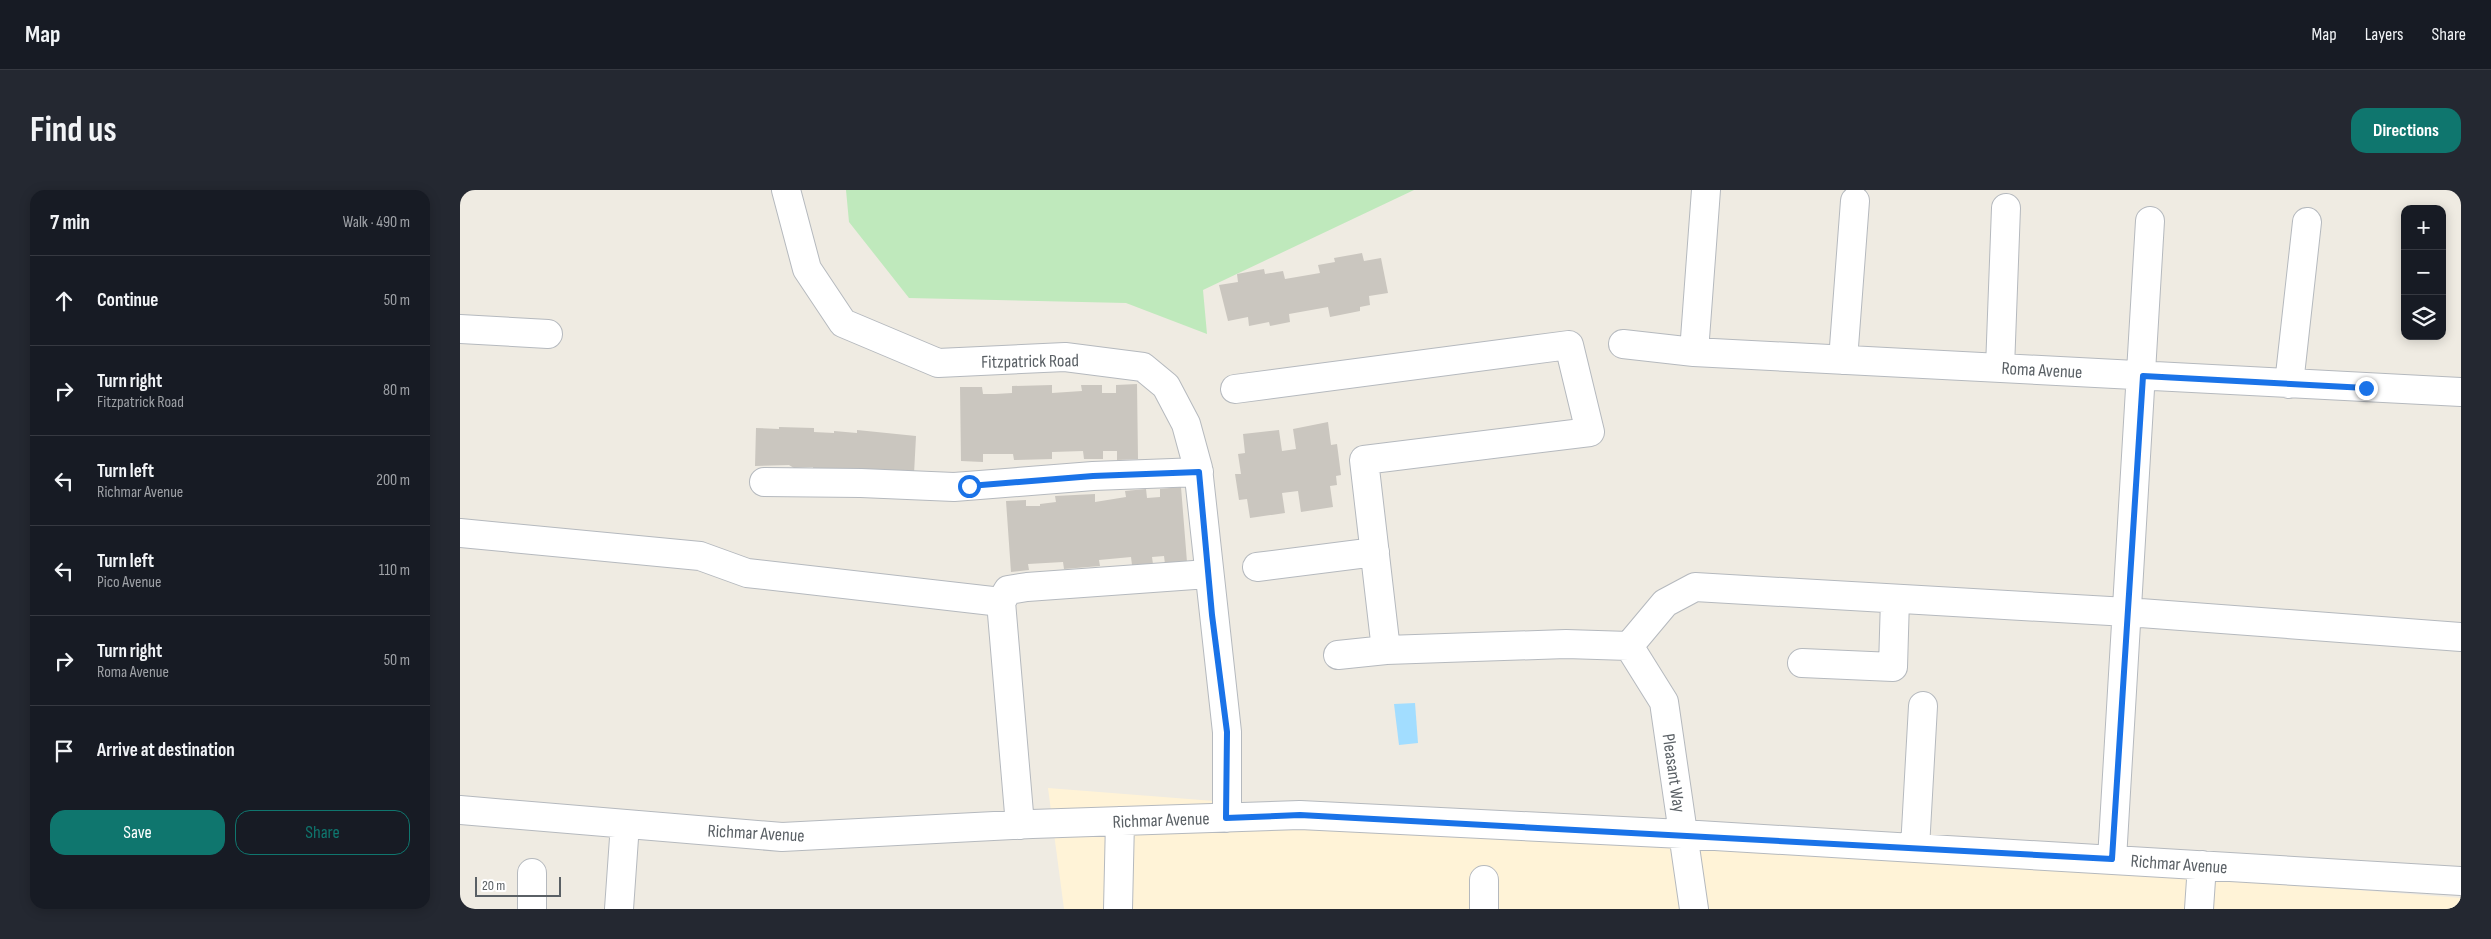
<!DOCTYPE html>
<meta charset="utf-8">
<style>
:root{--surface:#171b24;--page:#242831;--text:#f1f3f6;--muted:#9ea1a6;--line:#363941;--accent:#0f766e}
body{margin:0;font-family:"Sofia Sans Condensed",sans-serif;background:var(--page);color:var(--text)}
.controls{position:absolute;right:15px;top:15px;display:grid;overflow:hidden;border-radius:10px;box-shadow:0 2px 12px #0003}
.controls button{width:45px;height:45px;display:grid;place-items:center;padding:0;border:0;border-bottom:1px solid var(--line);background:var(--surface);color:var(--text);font:25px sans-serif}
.scale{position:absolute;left:15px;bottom:12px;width:86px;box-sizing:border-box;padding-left:5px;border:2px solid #5a6065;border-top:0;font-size:14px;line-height:18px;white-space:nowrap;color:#5a6065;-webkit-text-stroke:4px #fff;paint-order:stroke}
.stop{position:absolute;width:15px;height:15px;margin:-11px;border:4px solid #1a73e8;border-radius:50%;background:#fff}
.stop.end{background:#1a73e8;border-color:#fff;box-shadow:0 1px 5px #0008}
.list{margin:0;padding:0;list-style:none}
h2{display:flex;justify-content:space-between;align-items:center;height:65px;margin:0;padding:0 20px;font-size:21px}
h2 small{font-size:16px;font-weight:400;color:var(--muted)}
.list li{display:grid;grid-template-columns:32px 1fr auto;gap:15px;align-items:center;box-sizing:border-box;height:90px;padding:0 20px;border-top:1px solid var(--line)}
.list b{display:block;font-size:19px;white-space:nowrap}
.list p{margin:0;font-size:16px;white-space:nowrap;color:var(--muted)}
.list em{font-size:16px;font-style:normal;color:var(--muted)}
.actions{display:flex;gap:10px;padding:15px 20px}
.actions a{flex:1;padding:11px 0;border:1px solid var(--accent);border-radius:15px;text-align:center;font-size:18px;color:var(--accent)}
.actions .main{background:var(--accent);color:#fff}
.icon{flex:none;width:28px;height:28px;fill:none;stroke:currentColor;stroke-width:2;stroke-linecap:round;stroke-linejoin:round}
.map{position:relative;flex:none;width:2001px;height:719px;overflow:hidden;border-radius:15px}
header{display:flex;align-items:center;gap:30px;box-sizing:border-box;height:70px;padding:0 25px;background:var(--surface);border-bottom:1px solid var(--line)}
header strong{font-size:24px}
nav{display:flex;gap:28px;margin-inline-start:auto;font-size:18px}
.intro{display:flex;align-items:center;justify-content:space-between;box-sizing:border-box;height:120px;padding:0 30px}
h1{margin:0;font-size:35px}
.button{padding:12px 22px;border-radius:15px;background:var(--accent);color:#fff;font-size:18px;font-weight:700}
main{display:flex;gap:30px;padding:0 30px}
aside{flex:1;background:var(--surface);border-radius:15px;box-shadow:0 2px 12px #0003}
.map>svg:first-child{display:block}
</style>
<header>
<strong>Map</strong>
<nav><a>Map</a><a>Layers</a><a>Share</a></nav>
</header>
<div class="intro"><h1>Find us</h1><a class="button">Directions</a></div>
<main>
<aside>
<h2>7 min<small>Walk · 490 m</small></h2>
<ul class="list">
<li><svg class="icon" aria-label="ahead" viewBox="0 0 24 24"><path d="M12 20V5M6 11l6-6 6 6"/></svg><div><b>Continue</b></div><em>50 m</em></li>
<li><svg class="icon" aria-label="right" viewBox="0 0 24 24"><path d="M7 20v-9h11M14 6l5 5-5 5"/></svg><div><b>Turn right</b><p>Fitzpatrick Road</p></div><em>80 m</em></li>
<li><svg class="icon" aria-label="left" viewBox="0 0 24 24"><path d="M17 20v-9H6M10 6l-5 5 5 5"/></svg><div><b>Turn left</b><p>Richmar Avenue</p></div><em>200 m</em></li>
<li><svg class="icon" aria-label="left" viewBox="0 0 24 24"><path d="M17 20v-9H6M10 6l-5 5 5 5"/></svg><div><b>Turn left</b><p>Pico Avenue</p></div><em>110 m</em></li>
<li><svg class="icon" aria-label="right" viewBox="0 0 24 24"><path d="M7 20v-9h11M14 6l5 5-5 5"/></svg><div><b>Turn right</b><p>Roma Avenue</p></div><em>50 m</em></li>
<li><svg class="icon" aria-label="arrive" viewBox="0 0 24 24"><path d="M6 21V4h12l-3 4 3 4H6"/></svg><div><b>Arrive at destination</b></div></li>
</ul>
<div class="actions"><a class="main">Save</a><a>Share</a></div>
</aside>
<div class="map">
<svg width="2001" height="719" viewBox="0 0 2001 719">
<rect width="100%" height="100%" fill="#efebe2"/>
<path fill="#fff3d7" d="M588 598 2001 708V719H604Z"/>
<path fill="#bfe9bc" d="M386 0H954L743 100 747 144 666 113 449 108 389 32Z"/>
<path fill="#a2ddff" d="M955 513 958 553 939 555 934 514Z"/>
<path fill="#cac6bf" d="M902 63 904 71 921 68 928 103 909 106 910 115 900 117V121L870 127 868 117 829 124 830 132 810 136 809 132 789 136 788 127 768 131 759 95 778 92 777 84 804 79 805 84 823 81 825 89 860 83 858 75 875 72 874 68Z
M677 194 678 269 657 270V261H643V269H624L623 261 592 262V269L554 270 553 264H523V272L501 271 500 197H522L523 204H535L552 203V196L592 195V203L622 201 621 195H642V203H656V195Z
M868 232 871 255 877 254 881 285 876 286 877 295 870 296 873 317 841 322 838 301 822 303 825 323 790 328 787 309 779 310 775 284H781L778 264 785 263 783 244 819 240 822 261 836 259 833 239Z
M319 237 354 238V242L374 243V241L397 243V240L456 246 454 284 353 279V277L334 278 329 275 295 276 296 238 319 239Z
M721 297 727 372 705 374 704 366 692 367 693 374 672 375 671 367 639 370 640 376 604 379 603 372 568 374 569 380 551 382 546 311 566 310V316H580V314L596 312 595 306 635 304V312L666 307 665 301 686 299 687 308 700 307V299Z"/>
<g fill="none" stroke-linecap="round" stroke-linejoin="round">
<g stroke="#b5b9be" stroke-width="30">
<path id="minor" d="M326 0 347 79 383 133 478 173 605 167 683 177 706 196 726 234 738 278 767 542V628
M0 139 88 144
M1163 154 1234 162 2001 202
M1234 162 1246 0
M1383 170 1395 11
M1540 178 1546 18
M1829 194 1847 32
M775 199 1109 155 1130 242 904 270 926 460 878 465
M304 292 401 293 494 297 633 286 739 282
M0 343 240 366 287 383 541 412
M797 377 915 362
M1169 456 1205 413 1235 397 1667 422 2001 447
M1169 456 1204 512 1234 719
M926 460 1106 454 1169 456
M1342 473 1433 477 1435 409
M0 620 322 647 572 634 840 625 1222 644 2001 691
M560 635 541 412 548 400 567 397 748 384
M1455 658 1463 516
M1652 669 1690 31
M72 719V683
M159 719 165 634
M658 719 660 631
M1024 719V690
M1739 719 1742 675"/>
</g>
<use href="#minor" stroke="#fff" stroke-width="28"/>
</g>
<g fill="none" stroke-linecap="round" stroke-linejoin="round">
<path stroke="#1a73e8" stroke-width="6" d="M509 296 633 286 739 282 752 425 767 542 766 628 840 625 1652 669 1683 186 1906 198"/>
</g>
<g text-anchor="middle" stroke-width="4" stroke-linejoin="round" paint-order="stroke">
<g font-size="18" fill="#5a6065" stroke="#fff">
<text transform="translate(570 171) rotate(-1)" y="6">Fitzpatrick Road</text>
<text transform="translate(1582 180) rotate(3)" y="6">Roma Avenue</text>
<text transform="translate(1214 583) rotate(82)" y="6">Pleasant Way</text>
<text transform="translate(701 630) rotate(-2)" y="6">Richmar Avenue</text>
<text transform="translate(296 643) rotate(3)" y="6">Richmar Avenue</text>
<text transform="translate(1719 674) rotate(4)" y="6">Richmar Avenue</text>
</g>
</g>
</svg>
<div class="controls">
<button>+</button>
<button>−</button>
<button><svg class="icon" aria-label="layers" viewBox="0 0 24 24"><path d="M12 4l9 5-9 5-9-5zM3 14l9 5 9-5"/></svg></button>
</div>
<div class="scale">20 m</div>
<div class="stop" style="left:509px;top:296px"></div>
<div class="stop end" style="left:1906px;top:198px"></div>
</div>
</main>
